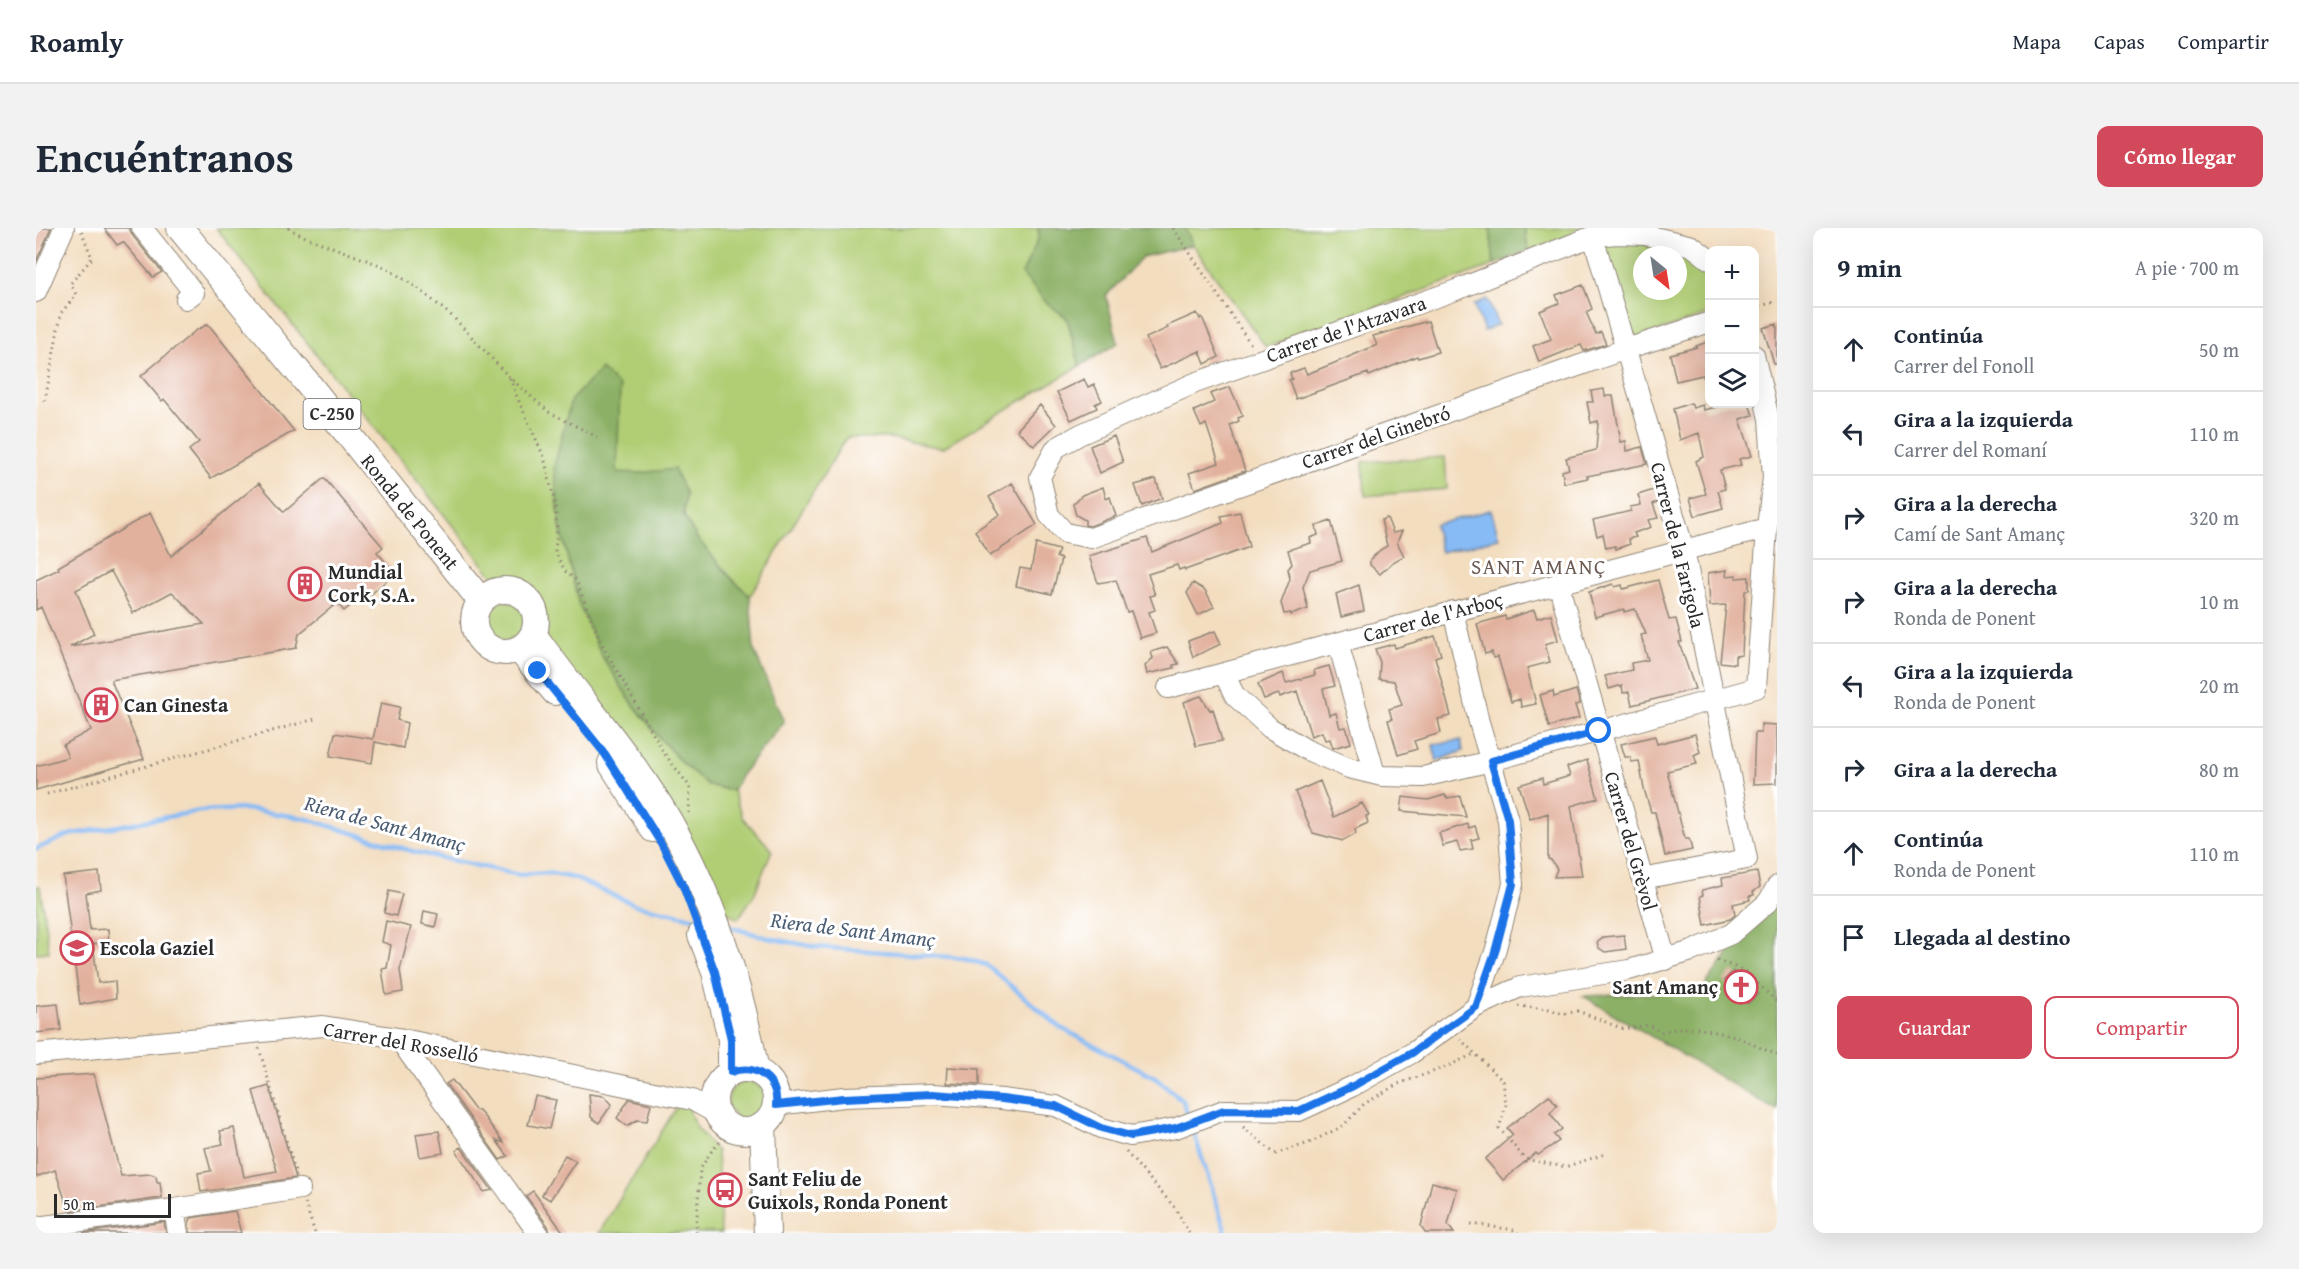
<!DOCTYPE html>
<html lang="es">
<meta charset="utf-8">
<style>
:root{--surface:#fff;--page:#f2f2f3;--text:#1f2937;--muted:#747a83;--line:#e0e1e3;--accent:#d1495b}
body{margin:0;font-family:"Gentium Book Plus",serif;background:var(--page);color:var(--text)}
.controls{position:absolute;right:18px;top:18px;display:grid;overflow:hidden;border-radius:12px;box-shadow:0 6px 24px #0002}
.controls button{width:54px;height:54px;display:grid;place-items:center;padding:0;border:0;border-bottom:2px solid var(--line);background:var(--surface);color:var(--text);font:30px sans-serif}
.compass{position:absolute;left:1597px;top:18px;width:54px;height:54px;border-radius:50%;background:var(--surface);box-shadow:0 6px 24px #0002;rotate:150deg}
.scale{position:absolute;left:18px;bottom:15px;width:117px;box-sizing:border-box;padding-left:6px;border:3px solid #2b2b2b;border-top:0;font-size:16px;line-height:21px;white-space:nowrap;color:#2b2b2b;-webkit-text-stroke:4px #fff;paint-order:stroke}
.stop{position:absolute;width:18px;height:18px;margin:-14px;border:4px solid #1a73e8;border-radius:50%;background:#fff}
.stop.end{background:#1a73e8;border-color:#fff;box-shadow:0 2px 6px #0008}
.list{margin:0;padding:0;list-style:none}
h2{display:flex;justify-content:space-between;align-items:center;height:78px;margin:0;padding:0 24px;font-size:26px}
h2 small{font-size:20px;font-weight:400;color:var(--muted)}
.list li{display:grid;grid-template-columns:39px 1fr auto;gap:18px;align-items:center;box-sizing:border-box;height:84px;padding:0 24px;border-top:2px solid var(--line)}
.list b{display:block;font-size:22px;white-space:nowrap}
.list p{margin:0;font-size:20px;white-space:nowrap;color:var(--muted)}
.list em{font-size:20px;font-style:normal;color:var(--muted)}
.actions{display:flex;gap:12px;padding:18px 24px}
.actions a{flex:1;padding:14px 0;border:2px solid var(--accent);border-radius:12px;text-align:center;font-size:21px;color:var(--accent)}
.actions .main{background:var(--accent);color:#fff}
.icon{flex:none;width:33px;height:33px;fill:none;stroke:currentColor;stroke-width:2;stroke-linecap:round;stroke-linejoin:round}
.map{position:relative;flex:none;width:1741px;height:1005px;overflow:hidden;border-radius:12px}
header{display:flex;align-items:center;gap:36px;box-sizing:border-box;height:84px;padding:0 30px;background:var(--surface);border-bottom:2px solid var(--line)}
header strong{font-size:28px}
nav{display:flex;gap:33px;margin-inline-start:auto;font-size:21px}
.intro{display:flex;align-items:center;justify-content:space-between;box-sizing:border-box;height:144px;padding:0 36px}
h1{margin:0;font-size:42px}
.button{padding:15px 27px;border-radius:12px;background:var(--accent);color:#fff;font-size:21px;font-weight:700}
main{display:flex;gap:36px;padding:0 36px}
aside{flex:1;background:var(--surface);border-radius:12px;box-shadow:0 6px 24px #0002}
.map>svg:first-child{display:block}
</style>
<header>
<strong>Roamly</strong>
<nav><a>Mapa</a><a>Capas</a><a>Compartir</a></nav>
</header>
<div class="intro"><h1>Encuéntranos</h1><a class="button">Cómo llegar</a></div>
<main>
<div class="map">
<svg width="1741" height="1005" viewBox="0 0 1741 1005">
<rect width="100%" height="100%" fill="#fff"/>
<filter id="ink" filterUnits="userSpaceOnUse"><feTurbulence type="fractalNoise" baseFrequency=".0167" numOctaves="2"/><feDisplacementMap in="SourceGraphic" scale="12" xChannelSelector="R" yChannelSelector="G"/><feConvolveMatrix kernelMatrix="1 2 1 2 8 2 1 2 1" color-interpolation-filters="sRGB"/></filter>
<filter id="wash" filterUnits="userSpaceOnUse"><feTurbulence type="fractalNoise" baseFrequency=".008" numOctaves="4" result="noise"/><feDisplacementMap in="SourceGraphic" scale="24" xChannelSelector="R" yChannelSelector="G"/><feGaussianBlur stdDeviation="1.35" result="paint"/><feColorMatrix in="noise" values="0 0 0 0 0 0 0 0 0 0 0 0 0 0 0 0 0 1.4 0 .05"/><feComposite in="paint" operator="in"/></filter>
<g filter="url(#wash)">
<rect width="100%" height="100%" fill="#f3ddbf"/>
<path fill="#b1ce75" stroke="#6e7c50" stroke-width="1.5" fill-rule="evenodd" d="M180 0H1002L1003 9 987 46 1010 74 1031 90 1044 138 906 220 854 210H810L714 368C699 354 649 304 648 285 647 279 649 272 650 266L603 245H581V213L524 298 543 377 592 469 621 507 645 534 672 557 697 563 706 589 736 622 718 667 702 691 681 679 511 415 504 377 490 361 471 355 455 346Z
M1149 0H1454L1458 37 1230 119 1157 17Z
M1489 0H1555L1492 23Z
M1577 11 1646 22 1673 39V86L1597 112 1564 13ZM1606 27H1642V63H1606Z
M1409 229 1411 261 1329 268 1327 234Z
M448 393a20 20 0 1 1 40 0a20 20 0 1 1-40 0Z
M0 658H4L13 724 0 725Z
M692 873a19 19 0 1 1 38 0a19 19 0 1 1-38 0Z
M643 875 652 877C656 897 667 908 681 923L685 1005H563Z"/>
<path fill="#8cb166" stroke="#5c6e48" stroke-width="1.5" d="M1002 0H1149L1157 17 1106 29 1070 68 1082 115 1044 138 1031 90 1010 74 986 46 1003 9Z
M1454 0H1489L1492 23 1458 37Z
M565 141 584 159 581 244 603 245 638 241 650 266 647 287 661 310 695 350 714 368 718 422 748 494 704 548 697 563 672 557 645 534 621 507 592 469 567 430 543 377 524 298 518 239 535 172Z
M1741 661V883L1547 768 1664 764Z"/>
<path fill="#87bbf5" stroke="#597390" stroke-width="1.5" d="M1451 71 1462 97 1448 103 1438 77Z
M1455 282 1463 310 1405 324 1398 297Z
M1425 512 1427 523 1401 533 1397 517Z"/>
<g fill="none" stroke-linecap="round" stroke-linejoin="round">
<path stroke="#87bbf5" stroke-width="4.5" d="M0 621 33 607 164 583 209 581 268 590 379 624 483 647 511 645 538 650 600 677 671 693
M691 698 732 710 780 719 928 730 950 737 1025 800 1119 849 1147 873 1153 891
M1156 899 1190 1005"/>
</g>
<g id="blocks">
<path fill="#e2b19e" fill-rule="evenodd" d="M0 0H15L0 34Z
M68 0H93L97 8 126 44 117 49 87 14 81 17Z
M1547 57 1556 81 1550 84 1560 106 1565 104 1570 116 1548 123 1545 117 1503 134 1497 118 1515 111 1504 83 1523 75 1520 67Z
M1161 85 1164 91 1166 89 1183 129 1169 136 1164 123 1124 141 1110 110 1132 100 1131 98Z
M1392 93 1402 124 1382 130 1381 128 1333 148 1332 145 1260 171 1253 152 1256 151 1254 145 1268 140 1271 146 1296 136 1341 117 1337 108Z
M172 96 258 203 175 250 153 222 163 214 128 171 126 173 105 148 159 103Z
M1741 96V136H1738L1727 100Z
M1674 113V152H1668L1667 147 1640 153 1634 126 1661 119 1660 118Z
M1048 151 1052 159 1058 156 1066 173 1059 176 1061 180 1035 192 1021 164Z
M1194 159 1207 188 1202 190 1203 193 1194 197 1209 243 1159 261 1153 245 1183 235 1170 196 1165 199 1158 183 1178 174 1174 166Z
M1568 161 1569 168H1577L1585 214 1590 213 1591 223 1606 219 1611 236 1551 248 1552 250 1528 255 1526 243 1533 241 1530 230 1560 222 1562 196V193L1555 195 1551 174H1557L1555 163Z
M1655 175 1657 180 1667 177 1668 182 1692 176H1713L1717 187 1704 191 1716 228 1703 231 1705 237 1684 242 1689 261 1682 263 1687 280 1659 288 1654 270 1670 266 1660 233 1668 229 1663 205 1644 212 1637 181Z
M1004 177 1020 197 998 218 981 202Z
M1078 208 1087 234 1064 245 1054 218Z
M288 250 347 319 341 324 359 345 332 369 329 366 308 383 301 375 263 406 260 420 75 452 108 531 0 562V538L32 529 27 517 55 502 10 391 5 379 0 382V352L23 341 22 339 114 285 135 328 223 255 248 284ZM75 343 97 385 136 364 168 396 34 419 58 406 40 362Z
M1120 251 1126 270 1106 278 1099 257Z
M976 255 1001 297 954 328 939 303 964 286 953 269Z
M1067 259 1070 271 1074 269 1080 288 1054 298 1049 297V292L1040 287 1037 276 1046 267Z
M1618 262 1622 274 1617 276 1622 290 1612 292 1615 299 1598 305 1600 309 1592 311 1594 316 1580 321 1579 318 1570 320 1567 306 1561 308 1557 292 1595 283 1594 279 1605 277 1602 267Z
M1204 284 1213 319 1149 342 1148 340 1143 342 1141 337 1112 346 1119 367 1114 368 1119 382 1113 384 1120 405 1104 410 1095 383 1091 384 1080 352 1062 355 1053 328 1111 310 1116 324 1187 295 1185 288Z
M1351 290 1357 305 1366 303 1361 314 1368 328 1357 334 1344 346 1334 337V332L1344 322 1351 318 1345 292Z
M1295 293 1306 333 1274 342 1267 359 1272 381 1255 387V385L1248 386 1245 375 1254 351 1252 341 1256 336 1252 322 1275 315 1274 310 1282 307 1280 298Z
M1000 316 1023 322 1020 329 1025 331 1016 366 980 358 984 340 995 342Z
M1691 342 1690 348 1700 347V350L1713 349V362L1709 363 1706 427 1699 428V436L1684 434 1690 377 1674 378 1672 345Z
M1622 352 1633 392 1640 391 1646 414H1643L1659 461 1596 477 1593 464 1587 465 1586 457 1573 461 1569 448 1596 442 1595 435 1612 432 1605 407 1610 406 1599 381 1588 384V381L1559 389 1553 364 1577 356 1579 359 1586 357 1587 361Z
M1157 355 1169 362 1178 379 1162 387 1151 365Z
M1323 357 1328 383 1305 389 1300 366Z
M1498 382 1501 390 1515 386 1522 412 1509 416 1514 434 1491 440 1500 476 1485 479 1484 471 1475 474 1462 429 1457 430 1456 424 1449 426 1441 396 1469 388 1470 391Z
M1179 403 1185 416 1157 429 1152 413Z
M1399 408 1405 427 1399 429 1415 488 1402 491 1405 505 1378 513 1381 521 1362 527 1352 492 1356 491 1353 481 1366 477 1358 453 1343 451 1344 434 1339 421 1358 416 1359 420Z
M1131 419 1143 436 1137 437 1138 440 1111 446 1109 438 1117 430 1115 424Z
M1293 438 1299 458 1287 461 1293 487 1300 485 1304 500 1310 499 1315 515 1297 520 1294 511 1289 512 1286 504 1275 508 1261 463 1244 469 1243 466 1228 471 1222 456 1247 445 1250 455 1279 447 1278 442Z
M1540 462 1544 476 1539 477 1543 490 1513 499 1504 467 1517 463 1518 469Z
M1165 468 1174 482 1177 481 1186 513 1160 518 1148 474Z
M345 475 364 479 361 492 371 495 367 520 339 514 336 535 294 528 299 505 337 511Z
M1725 496 1741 497V555L1717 556 1719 505H1725Z
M1659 506 1664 524 1658 527 1661 536 1631 543 1649 611H1653L1656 622 1629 628 1619 584H1615L1608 561 1603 533 1595 534V529H1589L1585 516 1619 508 1621 516Z
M1551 532 1562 570 1535 578 1546 648 1518 649 1521 641 1515 632 1512 631V585L1494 591 1483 557 1506 550 1507 556 1534 548 1531 539Z
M1284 553 1298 589 1326 575 1333 587 1330 588 1332 595 1319 601 1320 606 1307 613 1277 605 1259 564Z
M1409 567 1411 570 1424 568 1430 589 1365 583 1367 569 1392 572Z
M1432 596 1433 600 1439 598 1443 610 1435 612 1437 621 1424 623 1421 614 1407 618 1403 605Z
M63 644 65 662 50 665 54 702 72 701 73 714 57 716 62 755 79 753 80 770 44 777 27 648Z
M1721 644 1724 659 1717 664 1718 667 1713 668 1714 672 1697 676 1699 687 1694 691 1669 697 1664 668 1667 667 1666 662 1687 657 1686 650Z
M353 663 366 666 360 688 348 685Z
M388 683 402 686 399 699 386 696Z
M350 693 375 699 364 742 367 764 350 767 346 741 351 740 355 717 346 714Z
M1588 707 1590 721 1569 724 1563 720 1561 715 1568 709Z
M1697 743 1722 766 1712 776 1688 752Z
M22 776 25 802 0 805V778Z
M912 839 943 841V857L911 855Z
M58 846 85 948 115 946 120 948 121 954H124L126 970 33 983 19 942 0 949V850Z
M416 852 439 882H443L468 915 460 912 472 928 464 932 410 856Z
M233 858 260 950 165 964 162 945 175 943 169 920 187 916 184 903 198 900 208 949 241 943 217 863Z
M553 866 568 868 576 876 563 895 555 889Z
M1513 867 1521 877 1514 885 1526 901 1518 907 1523 913 1502 927 1500 925 1467 952 1449 931 1477 907 1471 900Z
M499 868 520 872 513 901 492 897Z
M593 871 615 876 611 893 601 892 591 898 581 890Z
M403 903 407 925 384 929 380 906Z
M425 919 456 962 448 964 420 923Z
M529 927 540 933 514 972 506 967Z
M1396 954 1421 961 1412 997 1418 1005H1389L1385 998Z
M497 963 508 978 528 1005H514L512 998 490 968Z
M199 983 205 1005H154L153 995 155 990Z
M128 994 130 1005H47Z"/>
</g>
</g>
<g filter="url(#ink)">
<use href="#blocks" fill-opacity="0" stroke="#8f8475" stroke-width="1.5"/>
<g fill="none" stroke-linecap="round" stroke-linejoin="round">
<g stroke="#8f8475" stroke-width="22">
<path id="minor" d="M106 0 158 65 150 71
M1557 8 1648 322 1711 631 1606 651
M1674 32 1656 18 1610 7 1582 6 1557 8 1420 62 1159 155 1045 206 1020 220 1004 249 1013 287 1029 305 1055 310 1590 121 1674 94
M0 64 28 0
M1522 355 1630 732
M1417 383 1443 494 1472 592 1477 656 1459 724 1440 779
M1302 415 1339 546
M1188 446 1199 468 1234 500 1271 522 1313 540 1346 548 1387 549 1455 533 1720 460 1731 300 1737 249 1733 191 1718 127
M1132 460 1731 300
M362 810 502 1005
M0 826 287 798 362 810 656 872 681 886
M740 877 808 869 897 866 966 871 1020 878 1065 900 1095 908 1140 900 1188 882 1263 883 1317 858 1376 825 1440 779 1484 759 1593 742 1656 723 1695 706 1732 674 1741 658
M138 981 142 1005
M0 999 138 981 264 961"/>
</g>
<g stroke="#8f8475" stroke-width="28">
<path id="major" d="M144 0 269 152 445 373
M438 393a31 31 0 1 1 62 0a31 31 0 1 1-62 0Z
M497 406C533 457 574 504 609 555 668 640 701 742 720 843
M483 421 519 464
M575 535 617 601
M665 707 679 744 695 811V844
M678 872a31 31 0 1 1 62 0a31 31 0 1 1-62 0Z
M727 898 731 1005"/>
</g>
<path stroke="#8f8475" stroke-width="3" stroke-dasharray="1.5 4.5" stroke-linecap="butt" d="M252 0 267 8 349 39 383 61 417 89 474 150 513 184 561 209
M1137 0 1216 118
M1718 80 1741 73
M474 150 481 169 508 229 519 276 521 301 519 323 523 332 530 344 540 352 564 413 628 525 654 559 653 587
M9 173 25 85 40 67 35 55 56 30 45 2
M11 566 279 491
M1681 732 1709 743 1741 774
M1482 778 1513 781 1527 786 1542 783 1587 801 1612 797 1625 804 1644 800H1662L1698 808 1741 827
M1424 811 1467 853 1470 877 1463 900 1489 931 1529 939 1569 926
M223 820 260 946
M1207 899 1239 926 1273 915 1307 898 1328 876 1362 856 1410 839 1438 826
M1090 924 1140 981 1153 1005
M269 975 279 1005
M1435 996 1479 1002 1482 1005
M660 1005 664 942 674 925 696 901"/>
<use href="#minor" stroke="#fff" stroke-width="20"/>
<use href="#major" stroke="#fff" stroke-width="26"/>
</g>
</g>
<g fill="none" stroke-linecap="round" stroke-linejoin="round" filter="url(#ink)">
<path stroke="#1a73e8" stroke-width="8" d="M502 443 569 526 625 615 647 658 679 744 695 811V844C719 835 743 851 740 877L808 870 897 866 966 871 1020 878 1065 900 1095 908 1140 900 1188 882 1263 883 1317 858 1376 825 1440 779 1459 724 1477 656 1472 592 1455 533 1563 503"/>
</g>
<defs>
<g id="building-ring" transform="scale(1.725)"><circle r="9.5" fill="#fff" stroke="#d1495b" stroke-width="1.5"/><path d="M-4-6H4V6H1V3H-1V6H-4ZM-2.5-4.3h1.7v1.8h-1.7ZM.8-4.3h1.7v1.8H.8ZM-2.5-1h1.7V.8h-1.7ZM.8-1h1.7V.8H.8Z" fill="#d1495b"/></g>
<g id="school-ring" transform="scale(1.725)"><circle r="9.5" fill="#fff" stroke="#d1495b" stroke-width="1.5"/><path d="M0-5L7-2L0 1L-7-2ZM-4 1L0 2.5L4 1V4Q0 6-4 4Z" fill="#d1495b"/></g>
<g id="church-ring" transform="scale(1.725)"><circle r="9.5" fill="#fff" stroke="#d1495b" stroke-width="1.5"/><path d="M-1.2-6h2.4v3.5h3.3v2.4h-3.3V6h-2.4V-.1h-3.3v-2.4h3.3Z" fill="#d1495b"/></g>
<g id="bus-ring" transform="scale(1.725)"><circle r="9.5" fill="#fff" stroke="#d1495b" stroke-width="1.5"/><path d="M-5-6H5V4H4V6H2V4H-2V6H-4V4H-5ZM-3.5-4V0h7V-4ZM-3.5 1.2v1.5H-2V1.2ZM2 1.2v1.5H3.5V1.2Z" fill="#d1495b"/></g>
</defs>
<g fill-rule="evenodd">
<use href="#building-ring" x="269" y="356"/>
<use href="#building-ring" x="65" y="477"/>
<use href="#school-ring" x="41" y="720"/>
<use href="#church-ring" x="1705" y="759"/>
<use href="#bus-ring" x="689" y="962"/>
</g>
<g text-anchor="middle" stroke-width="6" stroke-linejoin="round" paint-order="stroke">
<rect fill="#fff" stroke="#6b6b6b" stroke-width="1.5" x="267.5" y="171" width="57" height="30" rx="4.5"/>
<g font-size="18" font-weight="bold" fill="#2b2b2b">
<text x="296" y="192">C-250</text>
</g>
<g font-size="20" fill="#2b2b2b" stroke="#fff">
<text transform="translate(1310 101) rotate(-19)" y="7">Carrer de l'Atzavara</text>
<text transform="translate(1340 209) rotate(-19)" y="7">Carrer del Ginebró</text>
<text transform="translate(374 284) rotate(51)" y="7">Ronda de Ponent</text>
<text transform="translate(1642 317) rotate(76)" y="7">Carrer de la Farigola</text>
<text transform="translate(1397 389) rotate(-15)" y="7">Carrer de l'Arboç</text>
<text transform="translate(1595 613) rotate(74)" y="7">Carrer del Grèvol</text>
<text transform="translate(365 814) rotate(10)" y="7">Carrer del Rosselló</text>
</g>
<g font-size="20" font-weight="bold" fill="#2b2b2b" stroke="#fff" text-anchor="start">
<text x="292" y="351">Mundial<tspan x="292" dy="23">Cork, S.A.</tspan></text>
<text x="88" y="484">Can Ginesta</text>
<text x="64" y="727">Escola Gaziel</text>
<text x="1682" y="766" text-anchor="end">Sant Amanç</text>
<text x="712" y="958">Sant Feliu de<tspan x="712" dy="23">Guixols, Ronda Ponent</tspan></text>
</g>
<g font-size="21" letter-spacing="1.5" fill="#6b5a53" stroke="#fff">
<text x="1503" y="346">SANT AMANÇ</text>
</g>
<g font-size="21" font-style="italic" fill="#4b5d72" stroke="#fff">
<text transform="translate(349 596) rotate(15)" y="7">Riera de Sant Amanç</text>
<text transform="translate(817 702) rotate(7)" y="7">Riera de Sant Amanç</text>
</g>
</g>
</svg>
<div class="controls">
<button>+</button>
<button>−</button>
<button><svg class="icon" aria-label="layers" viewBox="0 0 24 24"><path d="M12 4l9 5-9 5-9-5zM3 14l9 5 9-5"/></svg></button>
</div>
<svg class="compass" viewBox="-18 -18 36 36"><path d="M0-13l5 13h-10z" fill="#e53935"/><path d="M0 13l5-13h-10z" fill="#747a83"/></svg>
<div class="scale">50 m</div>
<div class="stop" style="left:1563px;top:503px"></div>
<div class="stop end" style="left:502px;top:443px"></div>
</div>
<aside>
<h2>9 min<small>A pie · 700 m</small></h2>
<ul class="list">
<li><svg class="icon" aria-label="ahead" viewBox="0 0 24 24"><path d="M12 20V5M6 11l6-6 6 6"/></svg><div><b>Continúa</b><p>Carrer del Fonoll</p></div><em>50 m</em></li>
<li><svg class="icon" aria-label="left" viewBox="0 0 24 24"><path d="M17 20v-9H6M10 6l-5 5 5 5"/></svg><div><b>Gira a la izquierda</b><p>Carrer del Romaní</p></div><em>110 m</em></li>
<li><svg class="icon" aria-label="right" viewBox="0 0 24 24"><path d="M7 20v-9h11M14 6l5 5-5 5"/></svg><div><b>Gira a la derecha</b><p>Camí de Sant Amanç</p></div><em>320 m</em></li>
<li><svg class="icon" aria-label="right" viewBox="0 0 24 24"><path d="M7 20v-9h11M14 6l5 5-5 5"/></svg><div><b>Gira a la derecha</b><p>Ronda de Ponent</p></div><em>10 m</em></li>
<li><svg class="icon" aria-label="left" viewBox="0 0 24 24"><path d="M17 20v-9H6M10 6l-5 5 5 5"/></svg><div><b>Gira a la izquierda</b><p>Ronda de Ponent</p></div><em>20 m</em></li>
<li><svg class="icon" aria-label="right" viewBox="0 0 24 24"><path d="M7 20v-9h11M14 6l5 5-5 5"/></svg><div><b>Gira a la derecha</b></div><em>80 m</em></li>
<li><svg class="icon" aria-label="ahead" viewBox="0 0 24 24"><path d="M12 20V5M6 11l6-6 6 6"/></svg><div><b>Continúa</b><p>Ronda de Ponent</p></div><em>110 m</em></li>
<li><svg class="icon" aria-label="arrive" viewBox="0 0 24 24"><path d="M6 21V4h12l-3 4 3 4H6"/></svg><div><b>Llegada al destino</b></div></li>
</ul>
<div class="actions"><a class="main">Guardar</a><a>Compartir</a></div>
</aside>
</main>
